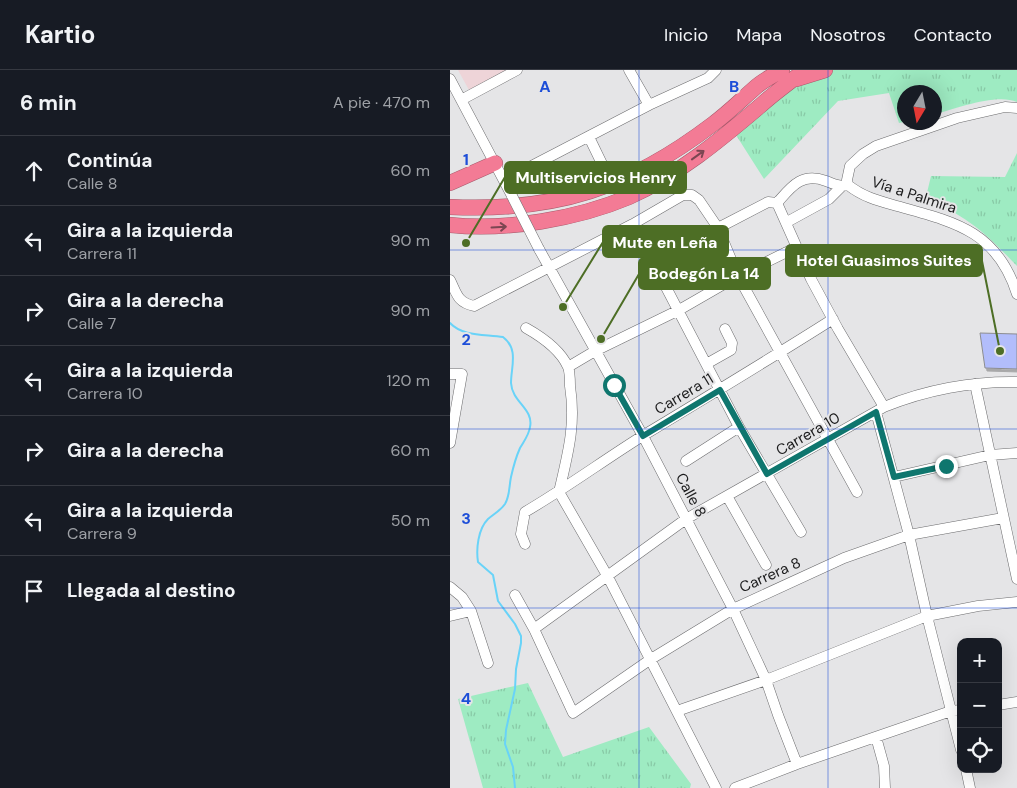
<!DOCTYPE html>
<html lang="es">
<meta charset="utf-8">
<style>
:root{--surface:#171b24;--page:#20242c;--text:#f1f3f6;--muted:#9ea1a6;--line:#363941}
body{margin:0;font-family:"DM Sans",sans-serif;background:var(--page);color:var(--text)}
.controls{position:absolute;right:15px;bottom:15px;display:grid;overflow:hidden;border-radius:10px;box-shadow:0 5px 20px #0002}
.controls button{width:45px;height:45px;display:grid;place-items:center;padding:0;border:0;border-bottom:1px solid var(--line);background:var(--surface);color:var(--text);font:25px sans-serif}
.compass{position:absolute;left:447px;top:15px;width:45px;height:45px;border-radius:50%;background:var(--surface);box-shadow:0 5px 20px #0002;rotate:190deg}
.stop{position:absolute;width:15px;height:15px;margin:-11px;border:4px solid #0f766e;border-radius:50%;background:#fff}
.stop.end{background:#0f766e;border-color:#fff;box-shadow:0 1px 5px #0008}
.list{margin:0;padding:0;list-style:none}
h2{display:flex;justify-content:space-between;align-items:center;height:65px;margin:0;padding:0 20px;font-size:21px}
h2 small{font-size:16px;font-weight:400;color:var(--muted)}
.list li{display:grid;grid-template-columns:32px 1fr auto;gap:15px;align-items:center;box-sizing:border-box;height:70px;padding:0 20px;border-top:1px solid var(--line)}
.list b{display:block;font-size:19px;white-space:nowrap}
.list p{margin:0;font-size:16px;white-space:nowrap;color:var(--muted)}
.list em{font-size:16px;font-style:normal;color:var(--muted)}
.icon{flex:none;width:28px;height:28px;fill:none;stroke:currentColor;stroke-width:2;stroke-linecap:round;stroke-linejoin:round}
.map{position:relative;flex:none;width:567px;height:718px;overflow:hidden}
header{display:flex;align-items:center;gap:30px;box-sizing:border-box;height:70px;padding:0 25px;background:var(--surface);border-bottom:1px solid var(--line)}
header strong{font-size:24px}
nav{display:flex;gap:28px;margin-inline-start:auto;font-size:18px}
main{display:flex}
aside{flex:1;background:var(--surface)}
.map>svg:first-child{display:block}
</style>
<header>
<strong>Kartio</strong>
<nav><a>Inicio</a><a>Mapa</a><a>Nosotros</a><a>Contacto</a></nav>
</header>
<main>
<aside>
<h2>6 min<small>A pie · 470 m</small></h2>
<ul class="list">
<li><svg class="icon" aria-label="ahead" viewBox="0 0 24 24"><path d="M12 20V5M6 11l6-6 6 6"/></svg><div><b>Continúa</b><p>Calle 8</p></div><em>60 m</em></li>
<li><svg class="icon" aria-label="left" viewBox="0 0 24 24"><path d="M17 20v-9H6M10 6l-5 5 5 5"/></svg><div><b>Gira a la izquierda</b><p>Carrera 11</p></div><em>90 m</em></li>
<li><svg class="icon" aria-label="right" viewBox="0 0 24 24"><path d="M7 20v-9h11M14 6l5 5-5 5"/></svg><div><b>Gira a la derecha</b><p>Calle 7</p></div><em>90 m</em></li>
<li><svg class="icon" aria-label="left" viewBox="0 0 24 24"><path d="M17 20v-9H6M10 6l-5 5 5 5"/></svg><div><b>Gira a la izquierda</b><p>Carrera 10</p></div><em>120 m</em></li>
<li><svg class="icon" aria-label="right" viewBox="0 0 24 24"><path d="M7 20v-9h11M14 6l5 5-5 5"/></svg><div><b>Gira a la derecha</b></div><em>60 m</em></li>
<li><svg class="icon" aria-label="left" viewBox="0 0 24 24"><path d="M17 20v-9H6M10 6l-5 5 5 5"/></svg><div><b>Gira a la izquierda</b><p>Carrera 9</p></div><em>50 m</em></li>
<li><svg class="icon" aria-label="arrive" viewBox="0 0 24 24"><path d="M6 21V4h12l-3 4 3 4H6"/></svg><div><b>Llegada al destino</b></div></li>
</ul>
</aside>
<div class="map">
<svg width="567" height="718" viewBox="0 0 567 718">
<defs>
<pattern id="grass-tufts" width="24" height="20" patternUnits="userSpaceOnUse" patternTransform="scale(1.25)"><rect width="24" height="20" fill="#9eebc2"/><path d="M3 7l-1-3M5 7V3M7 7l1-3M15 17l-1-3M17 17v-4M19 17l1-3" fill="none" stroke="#88c9a6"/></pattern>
<filter id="shadow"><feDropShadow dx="2" dy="3" stdDeviation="0" flood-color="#0004"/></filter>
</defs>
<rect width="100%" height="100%" fill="#e5e5e7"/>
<path fill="#eed4d8" d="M8 0H57L19 20Z"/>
<path fill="url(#grass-tufts)" d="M366 0H567V32C546 23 506 39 485 44L484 22H454V52L449 53 439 23 388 31 314 109 286 65 335 23Z
M567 83V196C539 167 515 142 475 131L481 106 555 107Z
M78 613 113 687 199 657 241 714 240 718H33L8 629Z"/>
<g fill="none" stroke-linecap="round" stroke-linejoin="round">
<path stroke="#69d3f8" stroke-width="2" d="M0 253C13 267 36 264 53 267 69 279 61 297 61 313 62 332 84 339 80 357 79 365 74 371 70 378 66 387 63 398 61 407 59 416 60 426 55 434 51 440 44 444 38 449 28 459 26 479 28 492L43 505 48 531 65 554 71 566V573L66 599 65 619 56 660 55 674 63 697 65 718"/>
</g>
<path fill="#b2bdfb" stroke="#8d8d8f" filter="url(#shadow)" d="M530 263 567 264V299L535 298Z"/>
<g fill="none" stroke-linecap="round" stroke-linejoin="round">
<g stroke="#6c6c6e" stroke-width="11">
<path id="minor" d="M179 0 199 35
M0 9 62 126
M11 30 67 0
M567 38 555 37 507 48 426 76 413 84 400 96 397 110 398 115C413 127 429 131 447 136 505 152 547 161 567 224
M139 67 155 100
M72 101 199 35 258 8 266 0
M327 133 361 209 388 259 434 337
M327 133C341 117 351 102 376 111 384 114 389 117 398 115
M337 152 379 129 391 117
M183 154 289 357 351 462
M268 158 318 132 327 133
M89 179 193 366 283 539 316 610 328 645 347 694
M0 210C7 224 7 232 24 236L183 154 233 125H242L249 130 268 158 288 206 407 422
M76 258C92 267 110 279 118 297 120 302 120 310 120 316 126 355 118 383 109 422L158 507 266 718
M258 293 281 280 282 273 275 259
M118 297 145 281 229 240 288 206 347 177
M0 304H12L0 373
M525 314 567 509
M426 342 459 465 477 546 511 680
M236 391 289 357
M444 407 540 385 567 383
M277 426 316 495
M75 474 71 464 75 442C116 418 154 390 194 365 257 327 320 289 383 249
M0 517 12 527 21 541 38 593
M65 525 84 559 123 643 201 589 283 539 394 488 459 465 553 448
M0 546 21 541
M84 559 236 449 434 337C475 320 523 311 567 312
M548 635 567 632
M227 641 316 610 477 546 528 536 567 532
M426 667 434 696 435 718
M516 699 520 718
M285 718 347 694 501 641 511 640"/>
</g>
<g stroke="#a7596b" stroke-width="16">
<path id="highway" d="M346 9 375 0
M0 113 45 93
M0 137C106 142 179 118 263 54 278 43 292 29 307 16 314 10 324 5 332 0
M0 155C56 161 127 149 179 127 228 105 270 70 310 36 324 23 340 12 355 0"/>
</g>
<use href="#minor" stroke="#fff" stroke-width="10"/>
<use href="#highway" stroke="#f37b95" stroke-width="15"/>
<g stroke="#6c6c6e" stroke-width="11" stroke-linecap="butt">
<path id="minor-bridge" d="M62 126 89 179"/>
</g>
<use href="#minor-bridge" stroke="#fff" stroke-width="10"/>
</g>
<defs><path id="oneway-shaft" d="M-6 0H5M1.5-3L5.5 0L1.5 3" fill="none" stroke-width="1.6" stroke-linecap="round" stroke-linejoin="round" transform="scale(1.25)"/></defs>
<g stroke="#7c4652">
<use href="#oneway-shaft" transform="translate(248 85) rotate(-36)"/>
<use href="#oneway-shaft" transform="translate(49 157) rotate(-3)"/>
</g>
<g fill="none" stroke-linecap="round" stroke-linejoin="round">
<path stroke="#0f766e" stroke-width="6" d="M164 315 193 366 270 320 317 404 426 342 444 407 496 396"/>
</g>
<path fill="none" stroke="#1d4ed8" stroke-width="1" stroke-opacity="0.55" d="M189 0V718M378 0V718M0 180H567M0 359H567M0 538H567"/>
<g text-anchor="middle" stroke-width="4" stroke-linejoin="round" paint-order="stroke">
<g font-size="15" fill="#1b1b1c" stroke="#e5e5e7">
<text transform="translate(464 125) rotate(18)" y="5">Vía a Palmira</text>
<text transform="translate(234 324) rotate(-31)" y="5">Carrera 11</text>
<text transform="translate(358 364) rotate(-30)" y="5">Carrera 10</text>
<text transform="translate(241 425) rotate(62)" y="5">Calle 8</text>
<text transform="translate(320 505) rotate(-24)" y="5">Carrera 8</text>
</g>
</g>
<g font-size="16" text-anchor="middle" font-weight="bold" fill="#1d4ed8" stroke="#e5e5e7" stroke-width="4" stroke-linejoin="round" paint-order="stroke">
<text x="95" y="22">A</text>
<text x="284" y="22">B</text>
<text x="16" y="95">1</text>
<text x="16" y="275">2</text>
<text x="16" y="454">3</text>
<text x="16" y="634">4</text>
</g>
<path fill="none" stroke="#4d6e25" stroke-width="2" d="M16 173L55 107M113 237L153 172M550 281L532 191M151 269L189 204"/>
<g fill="#4d6e25" stroke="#e5e5e7" stroke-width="2">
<circle cx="16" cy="173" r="5"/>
<circle cx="113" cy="237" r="5"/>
<circle cx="550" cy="281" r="5"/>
<circle cx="151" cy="269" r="5"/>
</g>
<g fill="#4d6e25" stroke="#4d6e25" stroke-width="2">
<rect x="55" y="92" width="181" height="31" rx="5"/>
<rect x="153" y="156" width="125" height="31" rx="5"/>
<rect x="336" y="175" width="196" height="31" rx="5"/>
<rect x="189" y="188" width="131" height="31" rx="5"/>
</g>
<g font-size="16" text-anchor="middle" font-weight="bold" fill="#fff">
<text x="146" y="113">Multiservicios Henry</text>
<text x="215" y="178">Mute en Leña</text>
<text x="434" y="196">Hotel Guasimos Suites</text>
<text x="254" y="209">Bodegón La 14</text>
</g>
</svg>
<div class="controls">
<button>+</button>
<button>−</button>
<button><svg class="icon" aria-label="locate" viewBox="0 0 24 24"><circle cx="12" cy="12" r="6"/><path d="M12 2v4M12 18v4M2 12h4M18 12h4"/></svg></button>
</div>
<svg class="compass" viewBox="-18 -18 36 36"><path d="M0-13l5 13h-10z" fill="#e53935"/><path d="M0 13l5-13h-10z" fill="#9ea1a6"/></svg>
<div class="stop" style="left:164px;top:315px"></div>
<div class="stop end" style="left:496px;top:396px"></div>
</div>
</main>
